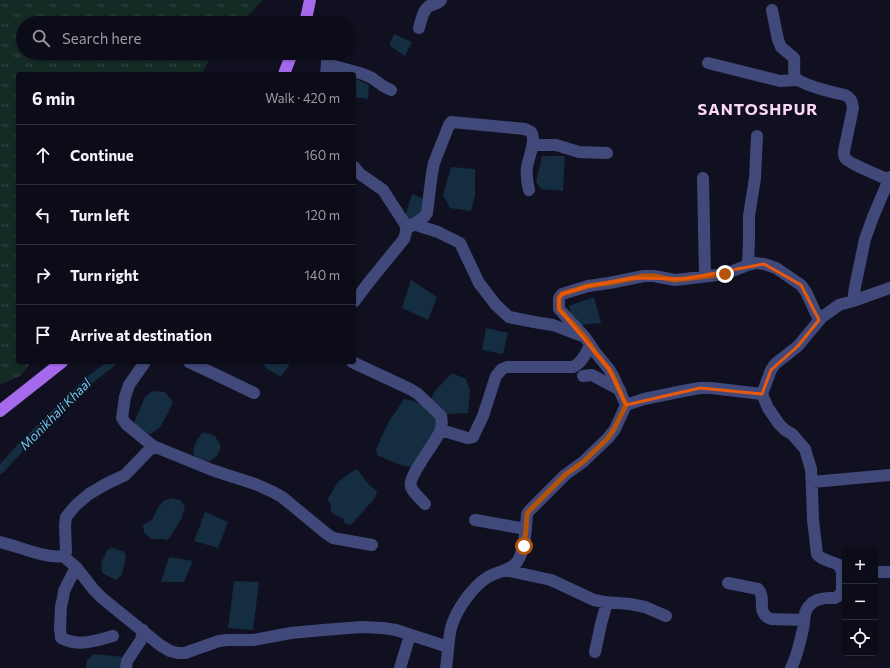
<!DOCTYPE html>
<meta charset="utf-8">
<style>
:root{--surface:#0c0c18;--page:#151521;--text:#f1f3f6;--muted:#9a9ba2;--line:#2c2c37}
body{margin:0;font-family:Commissioner,sans-serif;background:var(--page);color:var(--text)}
.controls{position:absolute;right:12px;bottom:12px;display:grid;overflow:hidden;border-radius:4px;box-shadow:0 1px 3px #0004}
.controls button{width:36px;height:36px;display:grid;place-items:center;padding:0;border:0;border-bottom:1px solid var(--line);background:var(--surface);color:var(--text);font:20px sans-serif}
.stop{position:absolute;width:12px;height:12px;margin:-9px;border:3px solid #b45309;border-radius:50%;background:#fff}
.stop.end{background:#b45309;border-color:#fff;box-shadow:0 1px 4px #0008}
.list{margin:0;padding:0;list-style:none}
h2{display:flex;justify-content:space-between;align-items:center;height:52px;margin:0;padding:0 16px;font-size:17px}
h2 small{font-size:13px;font-weight:400;color:var(--muted)}
.list li{display:grid;grid-template-columns:26px 1fr auto;gap:12px;align-items:center;box-sizing:border-box;height:60px;padding:0 16px;border-top:1px solid var(--line)}
.list b{display:block;font-size:15px;white-space:nowrap}
.list em{font-size:13px;font-style:normal;color:var(--muted)}
.icon{flex:none;width:22px;height:22px;fill:none;stroke:currentColor;stroke-width:2;stroke-linecap:round;stroke-linejoin:round}
.map{position:relative;flex:none;width:890px;height:668px;overflow:hidden}
.search{position:absolute;background:var(--surface);box-shadow:0 1px 3px #0004;left:16px;top:16px;width:340px;height:44px;display:flex;align-items:center;gap:10px;box-sizing:border-box;padding:0 14px;border-radius:22px;color:var(--muted);font-size:15px}
.panel{position:absolute;background:var(--surface);box-shadow:0 1px 3px #0004;left:16px;top:72px;width:340px;height:292px;border-radius:4px}
.map>svg:first-child{display:block}
</style>
<div class="map">
<svg width="890" height="668" viewBox="0 0 890 668">
<defs>
<pattern id="grass-tufts" width="24" height="20" patternUnits="userSpaceOnUse"><rect width="24" height="20" fill="#142a25"/><path d="M3 7l-1-3M5 7V3M7 7l1-3M15 17l-1-3M17 17v-4M19 17l1-3" fill="none" stroke="#354846"/></pattern>
</defs>
<rect width="100%" height="100%" fill="#101020"/>
<path fill="url(#grass-tufts)" d="M0 0H263L241 23H23V53H214L201 74H18V362H31L20 376 0 385Z"/>
<path fill="#142d41" d="M394 34 412 42 405 56 389 45Z
M354 78 369 85 368 99 354 97Z
M542 156H565L563 191 541 189 536 182Z
M451 167 475 169V195L471 211 450 208 443 195Z
M412 194 433 203 417 227 404 220Z
M411 280 437 297 428 320 402 308Z
M594 297 601 323 573 326 569 306Z
M486 328 508 333 503 354 482 350Z
M261 362H291L281 377 266 368Z
M452 373 466 379 470 391 468 413 446 414 430 400 435 391Z
M152 391 165 392 173 402 167 415 160 427 151 434 142 433 133 425 145 397Z
M404 399C418 400 429 410 440 419L439 431 412 467 400 465 377 455 376 449 388 423Z
M203 432 215 436 221 446 217 456 210 461 199 459 193 454C194 444 197 439 203 432Z
M357 469C363 477 369 486 377 491L375 498 351 525 345 523 343 518 337 516 331 512 330 503 327 500 338 482 350 473Z
M171 498 180 500 185 506 182 518 168 540 163 539H152L144 533 143 525 152 520 156 511 163 501Z
M205 512 228 522 218 548 194 541Z
M114 548 124 552 126 556 122 575 116 580 102 573 101 563 108 549Z
M169 557 193 561 184 582H161Z
M234 581 259 582 253 630 228 628Z
M94 654 124 657 123 668H86L87 660Z"/>
<g fill="none" stroke-linecap="round" stroke-linejoin="round">
<path stroke="#142d41" stroke-width="8" d="M0 470 22 446 87 382 113 362"/>
<path stroke="#41497a" stroke-width="12" d="M772 10 778 40 781 47 794 58C795 64 793 71 795 77 797 84 836 93 845 95 851 98 852 101 853 108L844 151C844 153 844 156 845 158 848 163 881 176 888 180
M306 19 314 23
M419 28C421 21 423 10 429 6 434 4 438 4 441 0
M708 63 780 81 797 80
M327 64 363 74 372 78 383 86 391 90
M326 74 327 64V53
M533 145H556L579 152 607 153
M354 167 360 174 383 190 405 224C407 230 406 233 404 239L369 282 354 302
M890 177 873 217 865 239 855 287 853 301 890 288
M703 178 705 276
M413 224 438 232 460 243 479 283 496 305 509 317 534 322 553 325 582 336
M407 229 425 216 427 213 432 173 434 163 449 125 451 122 525 129C527 130 530 131 531 132 537 140 528 159 527 167 526 175 527 182 529 190
M748 265 749 239V216L755 178 757 136
M145 362 129 385 125 397 122 418 126 424 153 446 212 470 255 484 273 492 282 497 327 534 333 538 372 545
M189 362 225 379 254 393
M352 362 410 389 418 394 441 416C442 421 442 425 441 429 437 442 407 476 411 487 413 493 421 499 425 504
M583 376 592 375 620 390
M626 405 614 378 609 369 595 352 585 337 559 309V298L562 294 588 286 609 283 644 276H654L675 280 684 279 725 274 748 265 756 263 764 264 776 268 801 285 806 292 819 320
M441 430 467 438 473 437 483 416 496 376 502 369 507 367H573C582 363 586 353 590 345
M812 482 890 475
M475 520 526 529
M0 542C19 546 45 559 63 556L66 552 65 526 66 517 76 505 89 494 106 484 125 475 153 446
M63 556 76 567 94 590 102 598 160 645 170 651 178 653H185L219 641 227 640H253L291 633 323 630 362 627 383 628 396 630 448 647
M76 567 64 591 63 598 61 606 60 628 61 638C80 647 94 641 113 636
M505 570 551 580 594 600 604 602 630 604 645 607 666 616
M875 572H890
M728 583 758 589C767 598 755 613 771 619L804 620
M595 652 601 624 607 602
M126 668 127 661 141 640 143 630
M400 668 410 635
M446 668C448 655 448 641 451 628 456 610 472 587 488 577 496 572 512 570 517 562 525 551 526 528 527 514L529 511 565 475 583 462 608 438 615 429 626 405 644 399 683 391 700 388H711L762 394
M791 668C797 657 800 642 803 629 805 621 803 612 809 606 814 600 821 598 829 598 831 598 833 598 835 598 838 597 840 594 842 592V572L839 565C832 561 822 561 817 554L813 520 812 490 811 469 805 449 792 434 785 430 779 424 768 408 762 394 771 370 775 364 798 346 822 317 839 305 853 301"/>
<path stroke="#a56aec" stroke-width="12" d="M304 23 306 19 310 0
M284 74 292 53
M0 411 62 362"/>
</g>
<g fill="none" stroke-linecap="round" stroke-linejoin="round">
<path stroke="#b45309" stroke-width="5" d="M524 546 526 529 527 514 529 511 565 475 583 462 608 438 614 429 626 405 614 378 609 369 595 352 585 337 559 309V298L562 294 588 286 609 283 644 276H654L675 280 725 274"/>
</g>
<path fill="none" stroke="#e8590c" stroke-width="3" stroke-linejoin="round" d="M764 264 801 285 819 320 798 346 771 370 762 394 700 388 626 405 609 369 559 309V298L562 294 588 286 633 278 684 279Z"/>
<g text-anchor="middle" stroke-width="3" stroke-linejoin="round" paint-order="stroke">
<g font-size="13" font-style="italic" fill="#70c9ed" stroke="#101020">
<text transform="translate(55 414) rotate(-45)" y="5">Monikhali Khaal</text>
</g>
<g font-size="16" font-weight="bold" letter-spacing="1" fill="#fad7f3" stroke="#101020">
<text x="758" y="115">SANTOSHPUR</text>
</g>
</g>
</svg>
<div class="controls">
<button>+</button>
<button>−</button>
<button><svg class="icon" aria-label="locate" viewBox="0 0 24 24"><circle cx="12" cy="12" r="6"/><path d="M12 2v4M12 18v4M2 12h4M18 12h4"/></svg></button>
</div>
<div class="stop" style="left:524px;top:546px"></div>
<div class="stop end" style="left:725px;top:274px"></div>
<div class="search"><svg class="icon" aria-label="search" viewBox="0 0 24 24"><circle cx="10" cy="10" r="6"/><path d="M15 15l6 6"/></svg>Search here</div>
<section class="panel">
<h2>6 min<small>Walk · 420 m</small></h2>
<ul class="list">
<li><svg class="icon" aria-label="ahead" viewBox="0 0 24 24"><path d="M12 20V5M6 11l6-6 6 6"/></svg><div><b>Continue</b></div><em>160 m</em></li>
<li><svg class="icon" aria-label="left" viewBox="0 0 24 24"><path d="M17 20v-9H6M10 6l-5 5 5 5"/></svg><div><b>Turn left</b></div><em>120 m</em></li>
<li><svg class="icon" aria-label="right" viewBox="0 0 24 24"><path d="M7 20v-9h11M14 6l5 5-5 5"/></svg><div><b>Turn right</b></div><em>140 m</em></li>
<li><svg class="icon" aria-label="arrive" viewBox="0 0 24 24"><path d="M6 21V4h12l-3 4 3 4H6"/></svg><div><b>Arrive at destination</b></div></li>
</ul>
</section>
</div>
